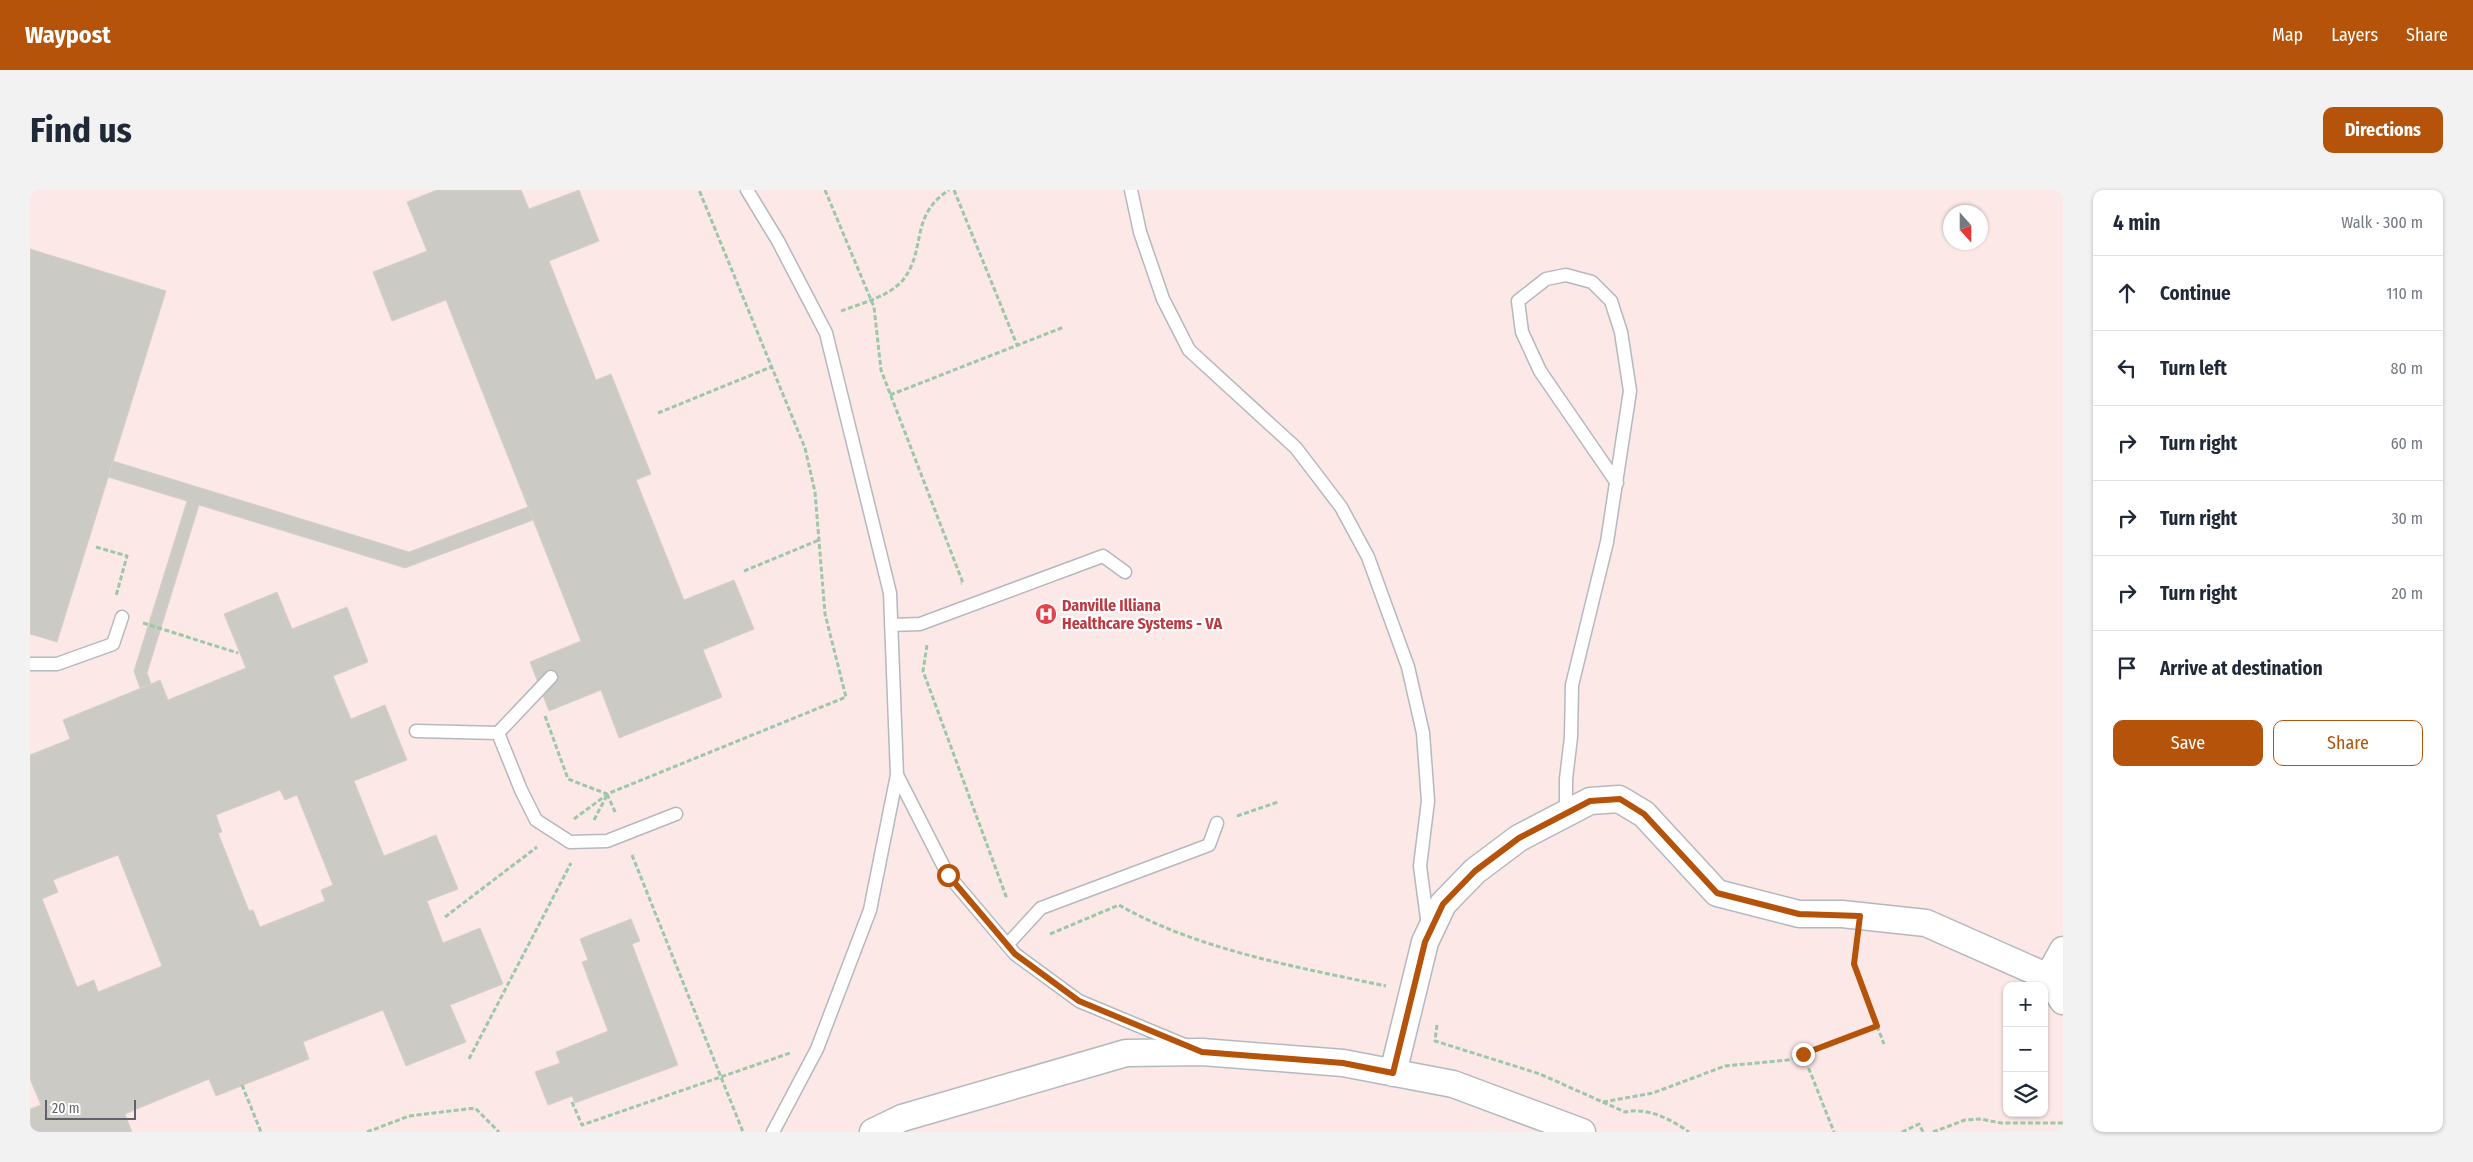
<!DOCTYPE html>
<meta charset="utf-8">
<style>
:root{--surface:#fff;--page:#f2f2f3;--text:#1f2937;--muted:#747a83;--line:#e0e1e3;--accent:#b45309}
body{margin:0;font-family:"Fira Sans Condensed",sans-serif;background:var(--page);color:var(--text)}
.controls{position:absolute;right:15px;bottom:15px;display:grid;overflow:hidden;border-radius:10px;box-shadow:0 1px 4px #0004}
.controls button{width:45px;height:45px;display:grid;place-items:center;padding:0;border:0;border-bottom:1px solid var(--line);background:var(--surface);color:var(--text);font:25px sans-serif}
.compass{position:absolute;left:1913px;top:15px;width:45px;height:45px;border-radius:50%;background:var(--surface);box-shadow:0 1px 4px #0004;rotate:159deg}
.scale{position:absolute;left:15px;bottom:12px;width:91px;box-sizing:border-box;padding-left:5px;border:2px solid #5f6368;border-top:0;font-size:14px;line-height:18px;white-space:nowrap;color:#5f6368;-webkit-text-stroke:4px #fff;paint-order:stroke}
.stop{position:absolute;width:15px;height:15px;margin:-11px;border:4px solid #b45309;border-radius:50%;background:#fff}
.stop.end{background:#b45309;border-color:#fff;box-shadow:0 1px 5px #0008}
.list{margin:0;padding:0;list-style:none}
h2{display:flex;justify-content:space-between;align-items:center;height:65px;margin:0;padding:0 20px;font-size:21px}
h2 small{font-size:16px;font-weight:400;color:var(--muted)}
.list li{display:grid;grid-template-columns:32px 1fr auto;gap:15px;align-items:center;box-sizing:border-box;height:75px;padding:0 20px;border-top:1px solid var(--line)}
.list b{display:block;font-size:19px;white-space:nowrap}
.list em{font-size:16px;font-style:normal;color:var(--muted)}
.actions{display:flex;gap:10px;padding:15px 20px}
.actions a{flex:1;padding:11px 0;border:1px solid var(--accent);border-radius:10px;text-align:center;font-size:18px;color:var(--accent)}
.actions .main{background:var(--accent);color:#fff}
.icon{flex:none;width:28px;height:28px;fill:none;stroke:currentColor;stroke-width:2;stroke-linecap:round;stroke-linejoin:round}
.map{position:relative;flex:none;width:2033px;height:942px;overflow:hidden;border-radius:10px}
header{display:flex;align-items:center;gap:30px;box-sizing:border-box;height:70px;padding:0 25px;background:var(--accent);color:#fff}
header strong{font-size:24px}
nav{display:flex;gap:28px;margin-inline-start:auto;font-size:18px}
.intro{display:flex;align-items:center;justify-content:space-between;box-sizing:border-box;height:120px;padding:0 30px}
h1{margin:0;font-size:35px}
.button{padding:12px 22px;border-radius:10px;background:var(--accent);color:#fff;font-size:18px;font-weight:700}
main{display:flex;gap:30px;padding:0 30px}
aside{flex:1;background:var(--surface);border-radius:10px;box-shadow:0 1px 4px #0004}
.map>svg:first-child{display:block}
</style>
<header>
<strong>Waypost</strong>
<nav><a>Map</a><a>Layers</a><a>Share</a></nav>
</header>
<div class="intro"><h1>Find us</h1><a class="button">Directions</a></div>
<main>
<div class="map">
<svg width="2033" height="942" viewBox="0 0 2033 942">
<rect width="100%" height="100%" fill="#f1efe8"/>
<path fill="#fce8e6" fill-rule="evenodd" d="M0 0H2033V942H1470L1460 938 1451 942H0ZM1920 22H1950V52H1920ZM1977 796H2014V923H1977Z"/>
<path fill="#cccac5" stroke="#d6d1c6" fill-rule="evenodd" d="M407 0H491L499 19 549 0 569 51 519 71 566 190 581 184 621 284 606 290 654 410 704 390 724 439 673 460 692 507 589 548 571 500 519 521 500 472 551 451 416 110 362 131 343 82 397 61 377 12Z
M0 59 136 101 27 452 0 444Z
M83 271 379 362 498 317 503 330 375 378 169 315 117 483 121 494 110 498 104 481 157 311 78 287Z
M247 402 262 439 317 417 338 472 303 486 321 529 355 515 377 570 324 591 354 666 406 645 428 699 397 711 413 753 450 738 473 794 420 815 436 852 376 876 353 820 273 852 279 869 186 906 179 889 95 924 102 942H0V919L11 915 0 889V565L40 549 33 530 121 494 130 490 138 510 216 478 194 424ZM250 600 255 610 267 605 303 695 291 700 295 711 230 737 223 720 219 721 188 643 192 642 186 625ZM88 665 132 776 68 802 64 790 47 797 12 709 28 702 23 690Z
M601 729 610 751 602 754 648 875 545 913 542 906 518 915 505 882 530 873 526 862 578 841 552 772 558 770 550 749Z"/>
<g fill="none" stroke-linecap="round" stroke-linejoin="round">
<g stroke="#b5b8bc" stroke-width="15">
<path id="lane" d="M717 0 748 51 796 143 860 403 867 585 840 720 787 859 743 942
M1101 0 1110 42 1133 109 1159 160 1266 258 1311 317 1338 367 1378 477 1393 543 1398 611 1390 676 1398 736
M861 435 890 434 1073 366 1095 382
M0 474H27L83 454 92 427
M386 541 468 543 521 487
M468 543 491 600 506 630 540 652 577 651 646 624
M867 585 918 685 985 764 1049 811 1157 856
M1536 623V589L1541 547 1542 495 1577 352 1600 201 1591 142 1581 111 1562 92 1536 85 1516 89 1488 111 1492 142 1510 181 1587 293
M977 755 1011 718 1179 655 1187 633"/>
</g>
<g stroke="#b5b8bc" stroke-width="29">
<path id="street" d="M2018 787 2033 760
M1363 883 1395 752 1413 714 1445 681 1489 648 1560 611 1589 609 1614 624 1687 703 1769 724H1812L1896 733 2018 787 2033 811
M843 942 872 928 1096 863 1172 862 1313 873 1423 894 1552 942"/>
</g>
<path stroke="#9cc7a9" stroke-width="3" stroke-dasharray="5 2.5" stroke-linecap="butt" d="M795 0 844 117 851 180 933 393 931 394
M924 0 987 155
M811 121C832 113 858 107 873 90 897 59 879 26 919 0
M860 205 1034 137
M628 223 741 177
M66 357 97 366 86 406
M714 381 789 350
M113 433 208 463
M897 455 893 481 977 709
M515 526 538 589 577 604 816 507 795 424 785 302 775 258 669 0
M577 604 586 624
M1207 626 1248 612
M544 629 575 606
M564 630 577 605
M602 665 713 942
M415 727 507 657
M1020 744 1089 715C1168 760 1267 777 1356 796
M1407 835 1405 851 1510 884 1595 922C1618 917 1640 929 1659 942
M1847 836 1854 854
M1773 864 1804 942
M439 869 541 673
M212 895 231 942
M542 912 552 935 760 863
M1573 912 1623 903 1695 876 1758 870 1847 836 1824 774 1826 755
M337 942 379 926 445 918 469 942
M1872 942 1889 934 1893 942
M1903 942 1935 930 1951 929 1971 933H2033"/>
<use href="#lane" stroke="#fff" stroke-width="12"/>
<use href="#street" stroke="#fff" stroke-width="26"/>
</g>
<g fill="none" stroke-linecap="round" stroke-linejoin="round">
<path stroke="#b45309" stroke-width="6" d="M918 685 985 764 1049 811 1172 862 1313 873 1363 883 1395 752 1413 714 1445 681 1489 648 1560 611 1590 609 1614 624 1687 703 1769 724 1830 726 1824 774 1847 836 1773 864"/>
</g>
<defs>
<g id="hospital-disc" transform="scale(1.125)"><circle r="9.5" fill="#e0444e" stroke="#fff"/><path d="M-5-5h3v3.5h4V-5h3V5h-3V1.5h-4V5h-3Z" fill="#fff"/></g>
</defs>
<g fill-rule="evenodd">
<use href="#hospital-disc" x="1016" y="424"/>
</g>
<g text-anchor="middle" stroke-width="4.5" stroke-linejoin="round" paint-order="stroke">
<g font-size="16" font-weight="bold" fill="#be3a42" stroke="#fff" text-anchor="start">
<text x="1032" y="421">Danville Illiana<tspan x="1032" dy="18">Healthcare Systems - VA</tspan></text>
</g>
</g>
</svg>
<div class="controls">
<button>+</button>
<button>−</button>
<button><svg class="icon" aria-label="layers" viewBox="0 0 24 24"><path d="M12 4l9 5-9 5-9-5zM3 14l9 5 9-5"/></svg></button>
</div>
<svg class="compass" viewBox="-18 -18 36 36"><path d="M0-13l5 13h-10z" fill="#e53935"/><path d="M0 13l5-13h-10z" fill="#747a83"/></svg>
<div class="scale">20 m</div>
<div class="stop" style="left:918px;top:685px"></div>
<div class="stop end" style="left:1773px;top:864px"></div>
</div>
<aside>
<h2>4 min<small>Walk · 300 m</small></h2>
<ul class="list">
<li><svg class="icon" aria-label="ahead" viewBox="0 0 24 24"><path d="M12 20V5M6 11l6-6 6 6"/></svg><div><b>Continue</b></div><em>110 m</em></li>
<li><svg class="icon" aria-label="left" viewBox="0 0 24 24"><path d="M17 20v-9H6M10 6l-5 5 5 5"/></svg><div><b>Turn left</b></div><em>80 m</em></li>
<li><svg class="icon" aria-label="right" viewBox="0 0 24 24"><path d="M7 20v-9h11M14 6l5 5-5 5"/></svg><div><b>Turn right</b></div><em>60 m</em></li>
<li><svg class="icon" aria-label="right" viewBox="0 0 24 24"><path d="M7 20v-9h11M14 6l5 5-5 5"/></svg><div><b>Turn right</b></div><em>30 m</em></li>
<li><svg class="icon" aria-label="right" viewBox="0 0 24 24"><path d="M7 20v-9h11M14 6l5 5-5 5"/></svg><div><b>Turn right</b></div><em>20 m</em></li>
<li><svg class="icon" aria-label="arrive" viewBox="0 0 24 24"><path d="M6 21V4h12l-3 4 3 4H6"/></svg><div><b>Arrive at destination</b></div></li>
</ul>
<div class="actions"><a class="main">Save</a><a>Share</a></div>
</aside>
</main>
